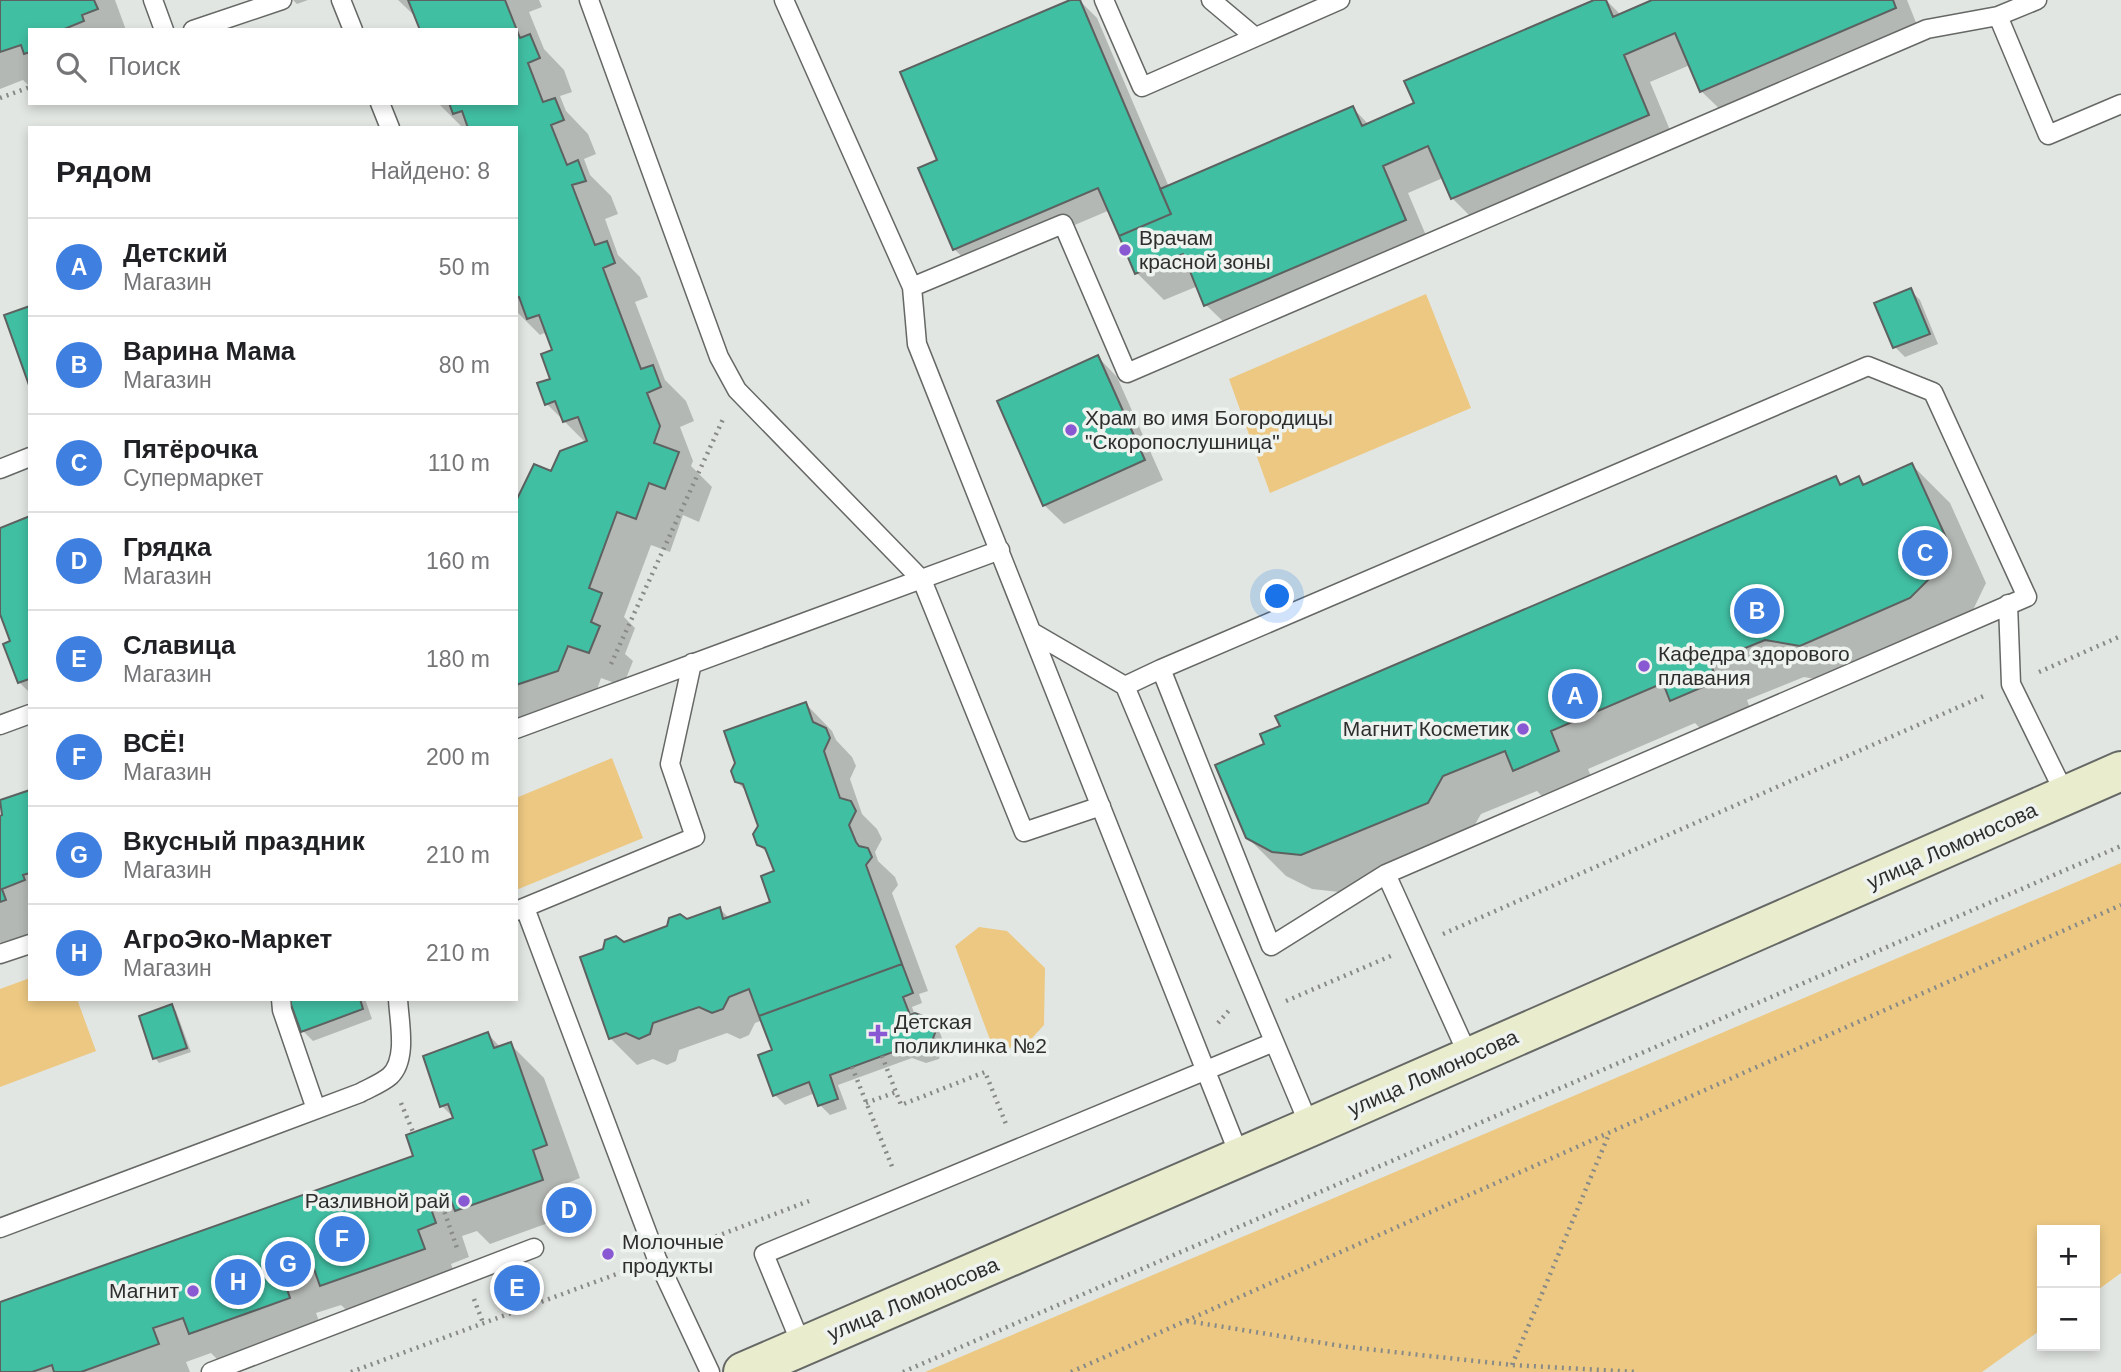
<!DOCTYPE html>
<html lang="ru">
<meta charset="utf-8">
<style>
:root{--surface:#fff;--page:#f6f6f6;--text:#202124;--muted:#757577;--line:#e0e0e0;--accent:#0f766e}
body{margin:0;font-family:Arial,sans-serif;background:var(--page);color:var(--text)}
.controls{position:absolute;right:21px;bottom:21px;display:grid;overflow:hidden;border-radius:0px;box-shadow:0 4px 10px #0003}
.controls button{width:63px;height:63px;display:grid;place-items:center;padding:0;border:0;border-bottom:2px solid var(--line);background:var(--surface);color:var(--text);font:35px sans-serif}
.you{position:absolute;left:1278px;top:597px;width:24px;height:24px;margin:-18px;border:5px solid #fff;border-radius:50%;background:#1a73e8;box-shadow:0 0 0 10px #1a73e833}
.badge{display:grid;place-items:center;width:46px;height:46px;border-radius:50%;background:var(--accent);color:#fff;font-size:23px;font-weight:700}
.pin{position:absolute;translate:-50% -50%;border:4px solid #fff;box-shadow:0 2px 7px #0006}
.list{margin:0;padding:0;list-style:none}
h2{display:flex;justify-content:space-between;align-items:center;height:91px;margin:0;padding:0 28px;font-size:30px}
h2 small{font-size:23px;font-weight:400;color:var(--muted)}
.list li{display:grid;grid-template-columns:46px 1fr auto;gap:21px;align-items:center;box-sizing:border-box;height:98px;padding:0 28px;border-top:2px solid var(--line)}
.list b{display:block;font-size:26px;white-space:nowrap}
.list p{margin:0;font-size:23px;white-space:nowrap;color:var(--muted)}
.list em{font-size:23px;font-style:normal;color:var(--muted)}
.icon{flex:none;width:38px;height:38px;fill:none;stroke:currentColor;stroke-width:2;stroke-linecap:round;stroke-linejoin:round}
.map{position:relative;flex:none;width:2121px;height:1372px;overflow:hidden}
.search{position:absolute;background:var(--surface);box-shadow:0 4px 10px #0003;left:28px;top:28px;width:490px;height:77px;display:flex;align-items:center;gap:18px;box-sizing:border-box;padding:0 24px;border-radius:0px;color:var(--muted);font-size:26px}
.panel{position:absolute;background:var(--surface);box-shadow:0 4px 10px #0003;left:28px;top:126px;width:490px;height:875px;border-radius:0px}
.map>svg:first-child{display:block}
</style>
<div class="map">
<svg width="2121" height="1372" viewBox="0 0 2121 1372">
<rect width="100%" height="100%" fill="#e2e6e2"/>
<path fill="#ecc882" d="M1426 294 1471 408 1270 493 1229 379Z
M612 758 643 838 516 890V798Z
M2121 863V1273L2095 1292V1230H2042V1329L1982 1372H925Z
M979 927 1007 931 1045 968 1044 1025 1022 1049 992 1045 955 946Z
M30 978V999H77L96 1051 0 1087V989Z"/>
<path fill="#0003" d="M0 0H115L126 30H30V87L23 80 0 89Z
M293 0H308L297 4Z
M398 0H539L542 7 529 12 544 49 564 70 572 92 560 96 566 111 588 134 596 154 584 159 590 175 611 196 618 214 605 219 618 255 640 277 648 297 635 302 665 380 686 401 694 421 680 427 693 461 691 466 712 487 699 522 683 515 670 552 651 545 624 617 635 628 625 654 633 661 623 686 601 678 592 704 516 730V505L587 444 547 404 552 380 555 351 550 340 544 333 540 335 516 311V128H463L438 103H516V30L418 19Z
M1074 0H1079L1097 18 1169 187 1353 108 1369 125 1417 104 1598 0H1606L1621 15 1657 0H1907L1921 35 1728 117 1701 91 1690 65 1650 82 1675 142 1479 225 1452 198 1443 178 1408 193 1431 247 1233 331 1206 305 1198 286 1164 300 1137 273 1110 210 974 268 954 249 939 161Z
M1910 290 1920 300 1938 344 1905 357 1895 347Z
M1098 357 1117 377 1163 480 1064 524 1044 505Z
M1912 465 1950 503 1986 583 1972 612 1839 683 1804 677 1747 700 1754 719 1710 738 1695 723 1588 769 1596 789 1553 808 1537 791 1481 814 1466 840 1339 892 1312 889 1286 876 1247 837 1836 479 1843 485 1859 478 1866 485Z
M30 518V693L19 682 12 642 0 611V529Z
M806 704 832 731 836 740 852 757 856 766 850 779 862 814 877 829 882 839 875 852 878 861 895 877 898 885 892 893 928 991 919 994 922 1003 912 1007 915 1015 928 1019 939 1030 944 1044 939 1059 926 1063 912 1058 838 1085 847 1109 830 1115 820 1105 815 1093 785 1105 775 1095 774 1051 763 1020 755 1023 749 1035 740 1039 727 1033 679 1050 676 1061 667 1065 653 1059 637 1065 610 1038 624 943 720 909 729 918 772 903 776 872 771 857 758 844 760 826 747 792 736 781Z
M30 792V937L4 946 0 942V817L5 816 0 802Z
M291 999H365L372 1019 313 1041 303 1031Z
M172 1006 176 1011 191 1052 159 1063 155 1058Z
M488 1034 501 1048 510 1044 544 1078 580 1178 565 1184 576 1213 490 1244 477 1231 462 1236 469 1257 451 1264 458 1283 356 1319 341 1305 316 1313 323 1332 225 1367 211 1353 186 1362 190 1372H0V1304L415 1157 455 1119 442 1106Z"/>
<path fill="#41bfa3" stroke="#5d6160" stroke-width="2" d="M0 0H94L98 9 82 15 84 21 62 30H30V52L24 54 21 45 0 52Z
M408 0H505L520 38 530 34 540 58 528 63 543 102 555 98 564 120 551 125 567 165 578 160 586 181 572 185 595 245 607 241 615 263 603 268 641 369 653 365 661 387 647 393 660 426 654 443 679 452 665 489 649 483 636 519 617 512 589 588 602 593 591 622 600 626 589 653 568 646 558 671 516 685V501L534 464 551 471 560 451 587 441 578 417 563 422 555 401 545 405 537 383 550 379 541 354 552 350 539 315 527 319 519 297 516 298V128H468L462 111 453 114 449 103H516V30H420Z
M1070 0H1080L1171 214 1119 236 1098 188 953 250 918 168 937 160 900 72Z
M1594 0H1606L1613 17 1652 0H1893L1896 8 1700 92 1675 33 1624 55 1649 115 1451 199 1428 146 1383 166 1406 220 1204 306 1183 254 1135 274 1119 236 1171 214 1160 189 1353 106 1362 126 1414 103 1404 81Z
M1911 288 1930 334 1893 348 1874 303Z
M30 306V388L4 315Z
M1098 355 1145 460 1043 506 997 401Z
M1912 463 1949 544 1935 573 1910 598 1800 646 1765 640 1710 662 1717 681 1670 701 1663 683 1551 731 1559 751 1513 771 1505 751 1443 776 1428 803 1301 855 1272 852 1246 838 1215 765 1264 744 1260 734 1280 726 1275 716 1836 476 1840 485 1859 476 1863 485Z
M30 516V682L29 679 18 683 3 644 10 641 0 614V528Z
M806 702 813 722 826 728 830 738 824 751 840 798 851 801 856 811 849 825 856 842 859 846 868 848 872 857 866 865 902 964 759 1016 749 989 729 997 723 1009 712 1013 699 1007 653 1023 650 1034 639 1039 626 1033 609 1039 580 957 603 949 605 940 616 936 624 942 667 926 669 918 680 914 687 919 720 907 723 919 770 902 761 876 774 871 765 848 757 845 753 834 758 826 743 784 735 782 731 771 735 763 724 731Z
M30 790V873L23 875 25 880 2 889 6 900 0 902V816L2 815 0 800Z
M902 964 913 993 903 997 910 1015 915 1013 929 1018 935 1033 929 1049 915 1054 901 1049 830 1075 838 1099 818 1106 809 1082 773 1096 758 1055 772 1050 759 1016Z
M289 999H360L363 1009 301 1032Z
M172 1004 187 1048 153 1059 139 1016Z
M488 1032 494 1048 511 1042 547 1145 533 1150 543 1180 455 1211 449 1195 429 1203 436 1223 418 1230 425 1249 320 1286 314 1269 284 1280 290 1298 189 1334 183 1318 153 1328 159 1344 81 1372H54L52 1365 32 1372H0V1302L413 1156 406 1135 453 1118 448 1104 440 1107 423 1056Z"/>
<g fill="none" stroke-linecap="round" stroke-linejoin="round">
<g stroke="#656865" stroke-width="21">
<path id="service" d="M153 0 164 30
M341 0 353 30
M589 0 719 357 737 390 922 580 1024 832 1101 806
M784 0 912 287 917 344 1240 1157
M1104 0 1142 87 1340 0
M1211 0 1255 37
M2037 0 1998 16 2048 135 2121 104
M193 30 282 0
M380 103 390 128
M912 287 1063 224 1127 373 1927 29 1998 16
M0 469 30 457
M2008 604 2011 684 2066 796
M1032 632 1125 686 1310 1127
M1125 686 1161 669 1868 366 1933 392 2027 597 1386 874 1271 946 1161 669
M0 725 30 714
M516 729 1000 550
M1386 874 1469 1057
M525 908 657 1259 710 1372
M516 911 695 837 670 764 692 663
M0 954 30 944
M281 999 282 1010 316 1109
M0 1228 360 1093C369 1088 382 1083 390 1076 408 1059 399 1021 398 999
M802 1346 764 1254 1274 1042
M211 1372 534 1248"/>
</g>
<g stroke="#656865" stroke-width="42">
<path id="secondary" d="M743 1372 1310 1127 2121 771"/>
</g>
<path stroke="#888a88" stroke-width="4.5" stroke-dasharray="2 5" stroke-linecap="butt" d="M0 98 30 87
M611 664 724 417
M2039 672 2121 636
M1443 934 1986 695
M1286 1001 1393 955
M1218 1023 1231 1008
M882 1056 901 1105 985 1072 1006 1124
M852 1067 893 1169
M401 1103 413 1132
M866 1103 896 1092
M440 1199 457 1248
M683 1249 809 1201
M474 1299 483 1323
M1187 1321 1348 1347 1512 1365 1637 1372
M1512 1365 1609 1134
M351 1372 633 1268
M903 1372 2121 846
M1071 1372 2121 905"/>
<use href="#service" stroke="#fff" stroke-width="18"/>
<use href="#secondary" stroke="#eaecce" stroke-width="38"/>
</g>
<g fill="#8859d2" stroke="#eff3ef" stroke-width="2.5">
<circle cx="1125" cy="250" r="7"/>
<circle cx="1071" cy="430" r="7"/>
<circle cx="1644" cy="666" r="7"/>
<circle cx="1523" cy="729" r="7"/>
<path d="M874.5 1023.5h7v7h7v7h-7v7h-7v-7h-7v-7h7z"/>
<circle cx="464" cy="1201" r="7"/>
<circle cx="608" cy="1254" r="7"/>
<circle cx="193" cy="1291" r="7"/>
</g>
<g text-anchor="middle" stroke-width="7" stroke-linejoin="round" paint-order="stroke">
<g font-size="21" fill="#2d2e2d" stroke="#eff3ef" text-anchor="start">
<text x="1139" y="245">Врачам<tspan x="1139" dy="24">красной зоны</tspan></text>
<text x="1085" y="425">Храм во имя Богородицы<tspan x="1085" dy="24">"Скоропослушница"</tspan></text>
<text x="1658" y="661">Кафедра здорового<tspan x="1658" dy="24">плавания</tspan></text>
<text x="1509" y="736" text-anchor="end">Магнит Косметик</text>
<text x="894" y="1029">Детская<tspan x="894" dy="24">поликлинка №2</tspan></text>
<text x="450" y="1208" text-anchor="end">Разливной рай</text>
<text x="622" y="1249">Молочные<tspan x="622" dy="24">продукты</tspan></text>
<text x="179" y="1298" text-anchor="end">Магнит</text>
</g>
<g font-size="21" fill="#2d2e2d" stroke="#eff3ef">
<text transform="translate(1952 846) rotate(-24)" y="7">улица Ломоносова</text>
<text transform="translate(1433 1073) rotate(-24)" y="7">улица Ломоносова</text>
<text transform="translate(913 1299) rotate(-23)" y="7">улица Ломоносова</text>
</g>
</g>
</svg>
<div class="controls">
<button>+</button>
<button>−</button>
</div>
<div class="you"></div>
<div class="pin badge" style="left:1575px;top:696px;background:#3f7fe0">A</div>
<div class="pin badge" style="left:1757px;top:611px;background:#3f7fe0">B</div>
<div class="pin badge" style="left:1925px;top:553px;background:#3f7fe0">C</div>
<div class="pin badge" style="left:569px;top:1210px;background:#3f7fe0">D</div>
<div class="pin badge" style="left:517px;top:1288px;background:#3f7fe0">E</div>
<div class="pin badge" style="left:342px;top:1239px;background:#3f7fe0">F</div>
<div class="pin badge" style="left:288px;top:1264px;background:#3f7fe0">G</div>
<div class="pin badge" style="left:238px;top:1282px;background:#3f7fe0">H</div>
<div class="search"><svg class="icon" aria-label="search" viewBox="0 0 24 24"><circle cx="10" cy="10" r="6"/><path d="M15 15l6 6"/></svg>Поиск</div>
<section class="panel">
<h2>Рядом<small>Найдено: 8</small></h2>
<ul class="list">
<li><span class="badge" style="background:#3f7fe0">A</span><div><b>Детский</b><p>Магазин</p></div><em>50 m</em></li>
<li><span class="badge" style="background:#3f7fe0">B</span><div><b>Варина Мама</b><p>Магазин</p></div><em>80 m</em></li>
<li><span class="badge" style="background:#3f7fe0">C</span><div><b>Пятёрочка</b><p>Супермаркет</p></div><em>110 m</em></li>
<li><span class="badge" style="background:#3f7fe0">D</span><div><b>Грядка</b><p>Магазин</p></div><em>160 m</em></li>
<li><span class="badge" style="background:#3f7fe0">E</span><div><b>Славица</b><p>Магазин</p></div><em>180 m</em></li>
<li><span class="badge" style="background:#3f7fe0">F</span><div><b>ВСЁ!</b><p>Магазин</p></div><em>200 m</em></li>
<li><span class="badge" style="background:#3f7fe0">G</span><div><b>Вкусный праздник</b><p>Магазин</p></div><em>210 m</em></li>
<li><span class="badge" style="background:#3f7fe0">H</span><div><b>АгроЭко-Маркет</b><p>Магазин</p></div><em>210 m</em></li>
</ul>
</section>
</div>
